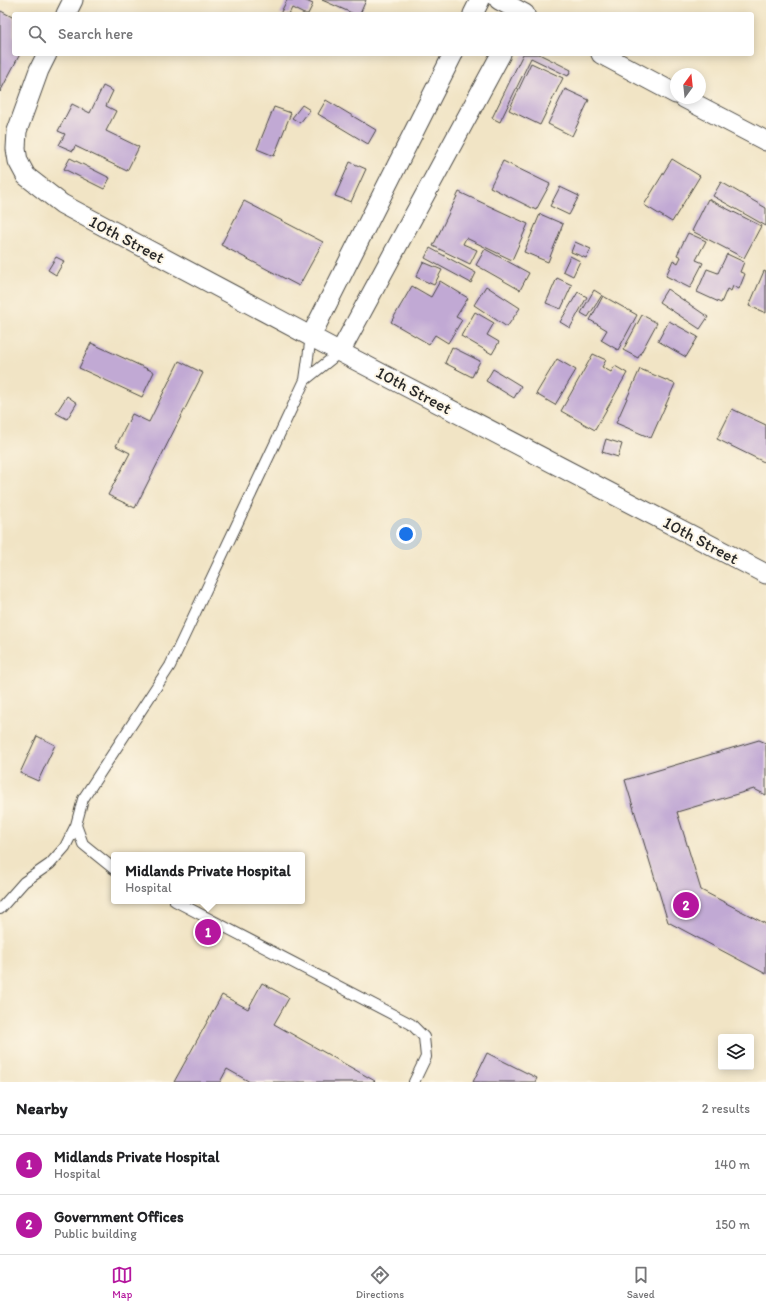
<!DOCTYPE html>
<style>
:root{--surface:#fff;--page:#f6f6f6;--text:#202124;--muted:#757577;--line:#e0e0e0;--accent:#b5179e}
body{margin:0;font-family:Itim,sans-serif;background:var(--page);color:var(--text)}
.controls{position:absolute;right:12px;bottom:12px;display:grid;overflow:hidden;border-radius:4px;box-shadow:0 2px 10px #0003}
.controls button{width:36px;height:36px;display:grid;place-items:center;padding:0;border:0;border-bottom:1px solid var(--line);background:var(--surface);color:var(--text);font:20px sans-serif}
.compass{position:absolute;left:670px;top:68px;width:36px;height:36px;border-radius:50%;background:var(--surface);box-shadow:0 2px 10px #0003;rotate:15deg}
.you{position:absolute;left:406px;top:534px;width:14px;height:14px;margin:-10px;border:3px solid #fff;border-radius:50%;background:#1a73e8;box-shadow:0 0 0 6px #1a73e833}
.badge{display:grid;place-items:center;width:26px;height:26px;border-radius:50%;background:var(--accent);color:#fff;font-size:13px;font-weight:700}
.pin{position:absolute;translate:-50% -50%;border:2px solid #fff;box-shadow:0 1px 4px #0006}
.popup{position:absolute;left:111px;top:852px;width:194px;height:52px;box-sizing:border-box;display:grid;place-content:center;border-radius:4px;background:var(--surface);filter:drop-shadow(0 1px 3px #0005);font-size:13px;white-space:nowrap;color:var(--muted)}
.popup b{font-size:15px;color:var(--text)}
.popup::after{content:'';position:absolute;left:50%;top:100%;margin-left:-8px;border:8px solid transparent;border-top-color:var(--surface)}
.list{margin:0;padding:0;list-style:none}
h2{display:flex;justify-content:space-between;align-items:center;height:52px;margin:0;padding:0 16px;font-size:17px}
h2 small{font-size:13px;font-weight:400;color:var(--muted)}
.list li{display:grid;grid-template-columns:26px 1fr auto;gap:12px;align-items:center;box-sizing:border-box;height:60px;padding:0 16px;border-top:1px solid var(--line)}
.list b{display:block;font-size:15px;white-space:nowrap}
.list p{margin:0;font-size:13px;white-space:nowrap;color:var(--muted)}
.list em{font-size:13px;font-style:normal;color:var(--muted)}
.icon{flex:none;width:22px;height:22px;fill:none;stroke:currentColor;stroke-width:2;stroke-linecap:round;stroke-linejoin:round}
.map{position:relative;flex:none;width:766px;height:1082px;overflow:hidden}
.search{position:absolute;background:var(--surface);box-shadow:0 2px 10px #0003;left:12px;right:12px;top:12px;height:44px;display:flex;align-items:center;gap:10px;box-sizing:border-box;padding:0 14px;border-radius:4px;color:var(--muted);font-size:15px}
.sheet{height:172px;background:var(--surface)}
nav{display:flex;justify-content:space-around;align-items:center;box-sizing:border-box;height:56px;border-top:1px solid var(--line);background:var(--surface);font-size:11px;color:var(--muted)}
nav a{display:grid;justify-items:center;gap:2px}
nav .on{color:var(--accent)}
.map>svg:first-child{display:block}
</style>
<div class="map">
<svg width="766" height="1082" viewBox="0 0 766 1082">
<rect width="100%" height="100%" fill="#fcf5e5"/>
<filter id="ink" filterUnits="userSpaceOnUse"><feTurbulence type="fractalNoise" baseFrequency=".025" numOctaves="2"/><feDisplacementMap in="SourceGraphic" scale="8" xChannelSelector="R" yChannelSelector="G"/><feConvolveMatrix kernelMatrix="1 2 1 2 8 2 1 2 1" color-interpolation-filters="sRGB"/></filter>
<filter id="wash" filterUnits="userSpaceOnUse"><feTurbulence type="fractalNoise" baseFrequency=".012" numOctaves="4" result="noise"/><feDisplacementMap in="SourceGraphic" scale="16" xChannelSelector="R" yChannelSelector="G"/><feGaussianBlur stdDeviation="0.9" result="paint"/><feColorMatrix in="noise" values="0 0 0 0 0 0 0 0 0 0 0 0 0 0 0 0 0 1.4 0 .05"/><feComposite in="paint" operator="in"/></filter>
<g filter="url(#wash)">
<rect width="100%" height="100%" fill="#f1e4c5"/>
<g id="blocks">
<path fill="#c1a9d4" d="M287 0H304L313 4 308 14H304L292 8 289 14H280Z
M322 0H366L360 14H354Z
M1 11 14 18V54H20L0 92V13Z
M523 54H539L571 70 568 76 531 58 500 122 492 118Z
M531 63 563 78 540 125 509 110Z
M103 86 113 91 106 106 116 111 106 131 139 147 127 171 75 146 73 151 59 145 65 134 58 131 72 104 90 113Z
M565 89 589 100 572 136 548 124Z
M326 100 376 130 368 144 318 114Z
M302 105 310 110 300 123 292 118Z
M274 107 291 113 274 156 257 149Z
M70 158 110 178 104 189 64 169Z
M672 159 700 176 672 222 644 205Z
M503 161 550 184 536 210 490 187Z
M350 162 366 169 351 202 335 196Z
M721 182 766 208V226L713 196Z
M560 187 579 196 569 215 550 206Z
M459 192 528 224 512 260 466 238 463 244 477 250 470 264 433 246Z
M708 199 761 226 744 258 692 231Z
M244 201 323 242 299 286 221 245Z
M540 214 563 224 548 262 524 252Z
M688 233 706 241 696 260 703 263 690 288 666 276 673 260 678 263 681 257 677 255Z
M575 242 591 249 586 258 571 252Z
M430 248 476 273 471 283 425 258Z
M485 249 529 273 520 290 476 265Z
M727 254 744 262 740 272 745 274 739 289 733 286 731 291 727 289 721 303 697 292 707 269 718 273Z
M570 256 580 261 573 276 563 271Z
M56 257 64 261 56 275 48 270Z
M423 262 442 270 434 285 416 277Z
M764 271 766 272V313L749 306Z
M557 278 572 285 561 309 546 303Z
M440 281 468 298 456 317 462 320 448 343 435 335 429 344 391 322 412 286 431 297Z
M486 286 520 308 507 327 474 305Z
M667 289 708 317 700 329 659 302Z
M594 290 602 295 588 317 581 313Z
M578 292 587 297 570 328 560 322Z
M603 296 637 315 618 350 601 340 607 330 590 320Z
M475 312 494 323 487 335 499 342 492 354 461 336Z
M642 315 657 323 638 358 623 350Z
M669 321 698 337 686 357 658 341Z
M91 343 154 372 142 397 79 368Z
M452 347 480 361 472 377 445 363Z
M593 354 606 360 602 367 611 372 615 366 627 373 595 430 561 411Z
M557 359 576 370 555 405 536 394Z
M179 361 203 373 135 508 108 495 130 453 116 446 132 414 149 422Z
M493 369 521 386 514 398 486 381Z
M640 369 675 384 651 438 616 423Z
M67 396 77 403 67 419 56 413Z
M732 409 766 425V463L717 439Z
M606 439 622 444 618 457 602 452Z
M37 736 55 745 38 781 20 773Z
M759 740 766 743V795L754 789 677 812 701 890 766 924V974L668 922 625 780Z
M262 983 289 998 274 1024 375 1081 374 1082H250L227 1069 220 1082H174L222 995 248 1009Z
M487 1053 537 1078 535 1082H473Z"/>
</g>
</g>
<g filter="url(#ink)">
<use href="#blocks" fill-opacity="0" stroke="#494742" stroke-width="1"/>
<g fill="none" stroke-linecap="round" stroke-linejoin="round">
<g stroke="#494742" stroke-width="12">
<path id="service" d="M305 380 340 352
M114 869 83 844 76 825 83 799 170 666 305 380 311 336
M175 901 411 1024 424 1037 426 1057 414 1082
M0 909 24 882 50 864 65 847 76 825"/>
</g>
<g stroke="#494742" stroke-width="21">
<path id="minor" d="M499 0 525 14
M66 14 73 0
M473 14 480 0
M47 54 39 70 17 131 16 149 18 161 26 176 62 204 340 352 766 574
M601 54 676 94
M684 98 766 141
M311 336 453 54
M340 352 501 54"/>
</g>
<use href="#service" stroke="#fff" stroke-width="10"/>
<use href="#minor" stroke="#fff" stroke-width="19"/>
</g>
</g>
<g text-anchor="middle" stroke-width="4" stroke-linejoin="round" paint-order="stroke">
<g font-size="17" fill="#2b2b2b" stroke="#fcf5e5">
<text transform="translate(127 239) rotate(28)" y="6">10th Street</text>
<text transform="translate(414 390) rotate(28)" y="6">10th Street</text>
<text transform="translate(701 540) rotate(28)" y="6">10th Street</text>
</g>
</g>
</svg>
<div class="controls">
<button><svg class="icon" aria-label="layers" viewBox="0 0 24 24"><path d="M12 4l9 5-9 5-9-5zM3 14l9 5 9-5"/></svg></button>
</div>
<svg class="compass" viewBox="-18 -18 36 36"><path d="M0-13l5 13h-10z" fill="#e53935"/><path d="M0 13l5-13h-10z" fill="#757577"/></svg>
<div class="you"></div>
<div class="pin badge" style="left:208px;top:932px">1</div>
<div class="popup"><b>Midlands Private Hospital</b>Hospital</div>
<div class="pin badge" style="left:686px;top:905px">2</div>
<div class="search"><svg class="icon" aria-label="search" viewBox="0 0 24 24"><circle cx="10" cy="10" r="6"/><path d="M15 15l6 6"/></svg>Search here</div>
</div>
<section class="sheet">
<h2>Nearby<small>2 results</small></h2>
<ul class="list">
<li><span class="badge">1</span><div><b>Midlands Private Hospital</b><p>Hospital</p></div><em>140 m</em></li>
<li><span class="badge">2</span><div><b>Government Offices</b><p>Public building</p></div><em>150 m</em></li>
</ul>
</section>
<nav>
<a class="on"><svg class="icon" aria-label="map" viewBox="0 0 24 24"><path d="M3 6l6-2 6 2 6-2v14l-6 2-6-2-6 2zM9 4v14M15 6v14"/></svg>Map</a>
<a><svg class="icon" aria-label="directions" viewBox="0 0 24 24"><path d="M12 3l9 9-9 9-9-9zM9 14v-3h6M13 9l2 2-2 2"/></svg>Directions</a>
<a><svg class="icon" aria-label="saved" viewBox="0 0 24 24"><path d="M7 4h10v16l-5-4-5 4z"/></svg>Saved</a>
</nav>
